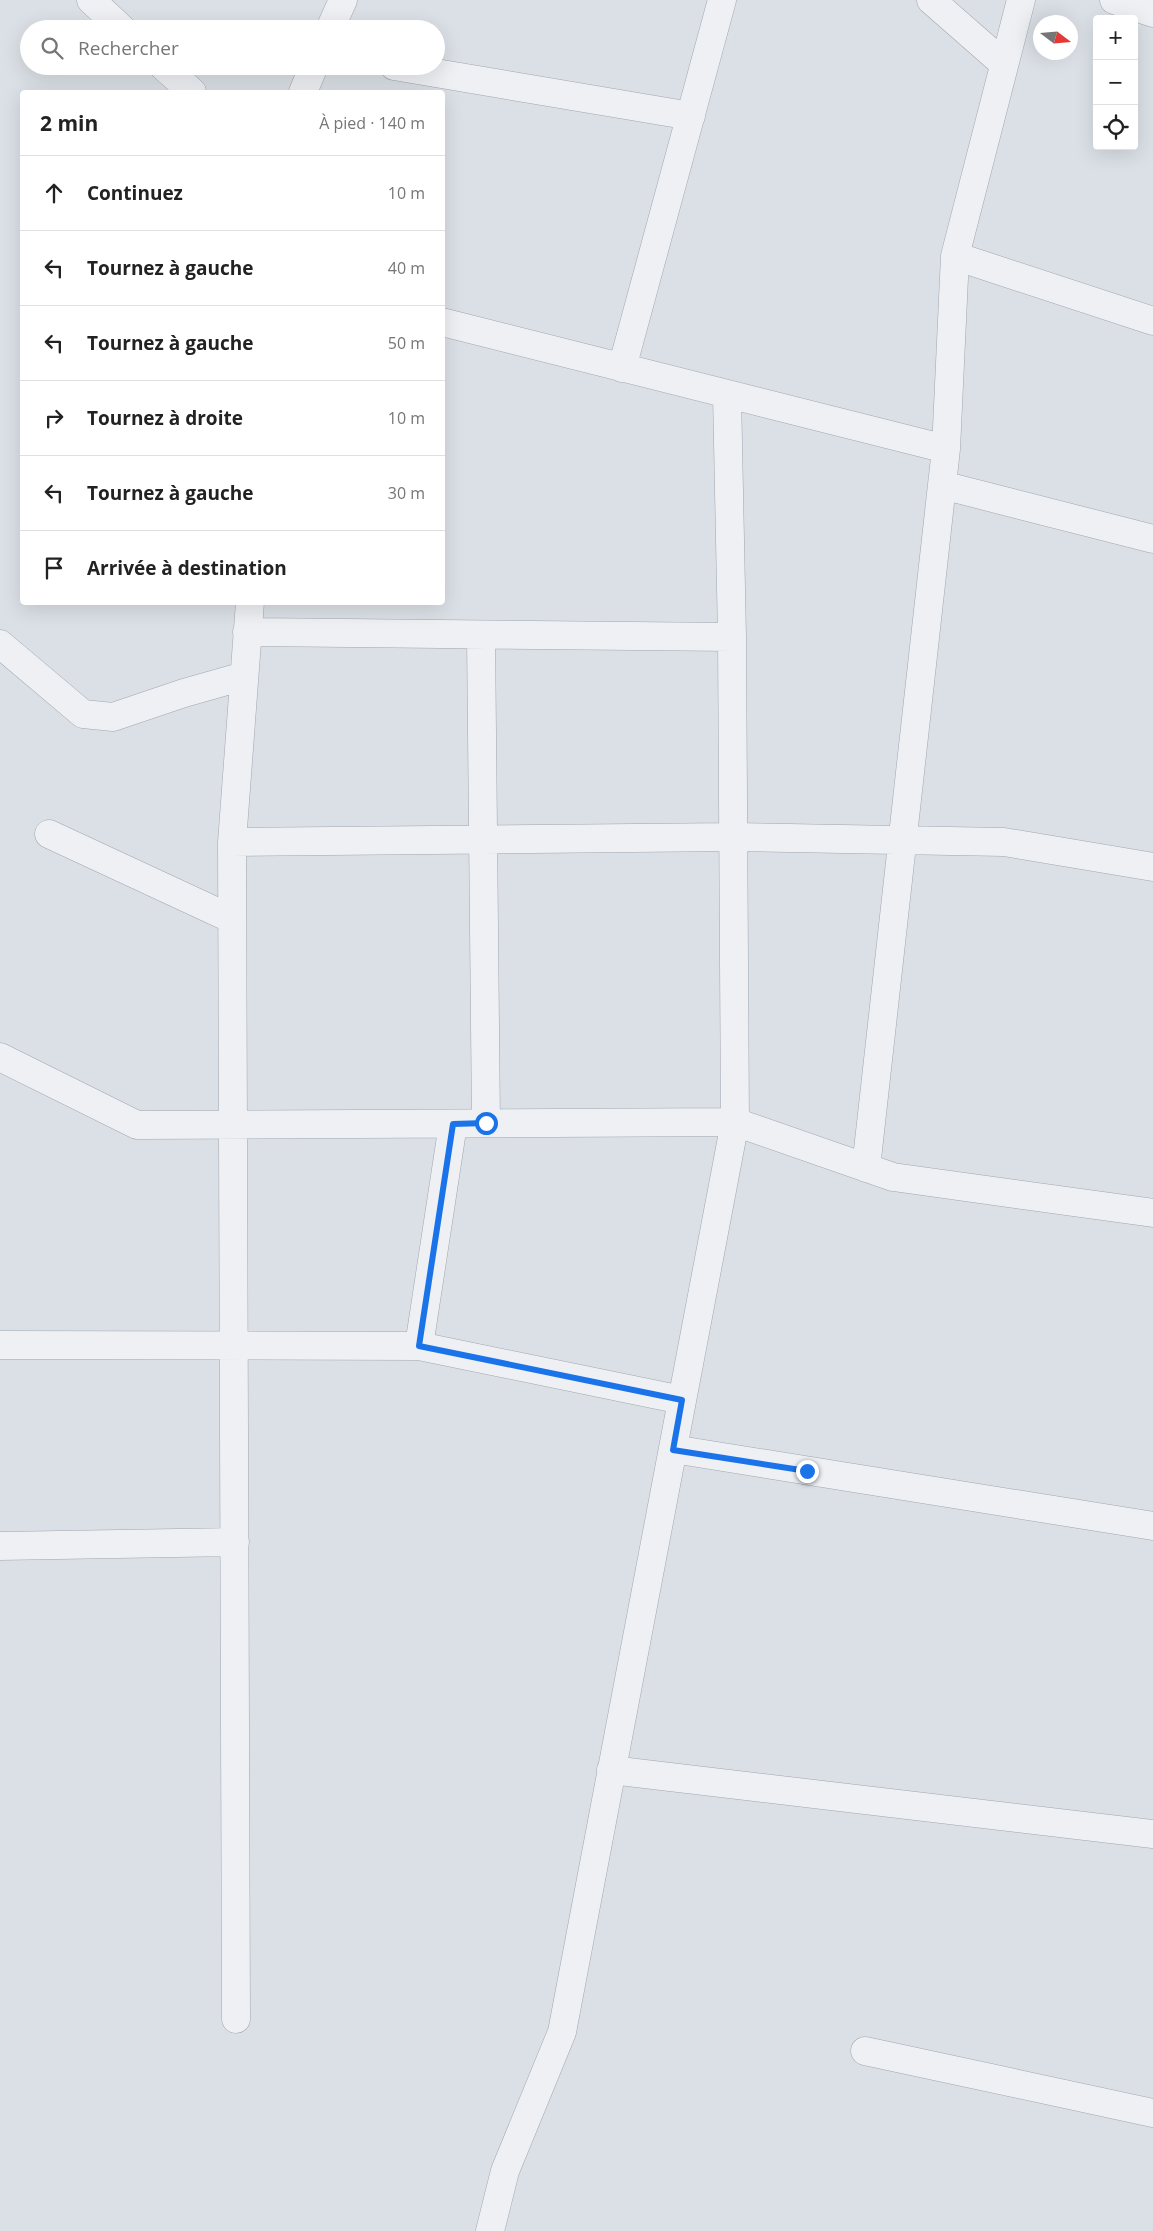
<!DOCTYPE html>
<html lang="fr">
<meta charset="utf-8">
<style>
:root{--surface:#fff;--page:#f2f2f2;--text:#222;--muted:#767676;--line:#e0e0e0}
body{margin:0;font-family:"Open Sans",sans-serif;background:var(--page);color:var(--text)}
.controls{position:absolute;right:15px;top:15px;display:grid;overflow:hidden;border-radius:5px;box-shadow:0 5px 20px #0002}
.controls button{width:45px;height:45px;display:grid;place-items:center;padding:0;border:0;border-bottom:1px solid var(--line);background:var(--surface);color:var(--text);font:25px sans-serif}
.compass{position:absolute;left:1033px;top:15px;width:45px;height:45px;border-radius:50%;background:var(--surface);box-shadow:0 5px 20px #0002;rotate:106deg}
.stop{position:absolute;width:15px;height:15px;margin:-11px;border:4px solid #1a73e8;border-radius:50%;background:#fff}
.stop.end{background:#1a73e8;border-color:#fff;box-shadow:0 1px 5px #0008}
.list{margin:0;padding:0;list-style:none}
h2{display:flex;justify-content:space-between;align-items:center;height:65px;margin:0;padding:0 20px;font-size:21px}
h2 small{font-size:16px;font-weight:400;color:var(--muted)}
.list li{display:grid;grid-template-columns:32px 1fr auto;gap:15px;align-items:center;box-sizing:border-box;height:75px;padding:0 20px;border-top:1px solid var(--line)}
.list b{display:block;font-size:19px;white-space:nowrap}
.list em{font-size:16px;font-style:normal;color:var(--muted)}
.icon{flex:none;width:28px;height:28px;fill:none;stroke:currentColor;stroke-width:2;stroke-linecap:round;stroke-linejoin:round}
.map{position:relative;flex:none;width:1153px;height:2231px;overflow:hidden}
.search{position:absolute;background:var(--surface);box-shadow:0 5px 20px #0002;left:20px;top:20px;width:425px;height:55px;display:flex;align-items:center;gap:12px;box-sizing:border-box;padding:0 18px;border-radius:28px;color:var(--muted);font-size:19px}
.panel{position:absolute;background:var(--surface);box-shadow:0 5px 20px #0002;left:20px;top:90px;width:425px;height:515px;border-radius:5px}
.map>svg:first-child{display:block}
</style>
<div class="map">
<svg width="1153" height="2231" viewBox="0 0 1153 2231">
<rect width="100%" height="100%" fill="#dbe0e6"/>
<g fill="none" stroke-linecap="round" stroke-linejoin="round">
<g stroke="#a0a7b0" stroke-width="29">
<path id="minor" d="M91 0 122 29
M931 0 1004 64
M1114 0 1153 13
M330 29 343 0
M163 66 192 92
M394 66 691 116
M303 92 314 66
M955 256 1153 321
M442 322 946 449
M622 368 722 0
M942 485 1153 539
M247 632 732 637
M481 635 486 1123
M0 644 83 714 113 717 184 693 244 676
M49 834 232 919
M232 842 733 837 1004 842 1153 867
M0 1057 137 1125 735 1122 893 1177 1153 1213
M866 1168 946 449 955 256 1021 0
M0 1345 419 1346 682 1400
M419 1346 453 1124
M673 1449 1153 1526
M0 1546 235 1542
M611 1770 1153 1834
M236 2019 232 842 250 602
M865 2051 1153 2113
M490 2231 505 2171 562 2032 735 1122 732 637 727 394"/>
</g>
<use href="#minor" stroke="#eef0f4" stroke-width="28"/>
</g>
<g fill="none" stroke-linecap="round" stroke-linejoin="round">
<path stroke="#1a73e8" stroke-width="6" d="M486 1123 453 1124 419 1346 682 1400 673 1450 807 1471"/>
</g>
</svg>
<div class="controls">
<button>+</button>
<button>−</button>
<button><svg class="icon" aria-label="locate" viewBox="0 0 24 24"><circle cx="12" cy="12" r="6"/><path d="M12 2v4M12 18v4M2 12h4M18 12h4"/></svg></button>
</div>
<svg class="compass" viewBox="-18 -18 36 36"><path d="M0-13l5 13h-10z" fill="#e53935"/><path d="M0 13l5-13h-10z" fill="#767676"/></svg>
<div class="stop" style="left:486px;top:1123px"></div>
<div class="stop end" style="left:807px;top:1471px"></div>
<div class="search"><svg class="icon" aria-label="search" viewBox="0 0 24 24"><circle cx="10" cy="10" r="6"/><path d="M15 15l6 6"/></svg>Rechercher</div>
<section class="panel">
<h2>2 min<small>À pied · 140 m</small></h2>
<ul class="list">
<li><svg class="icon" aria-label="ahead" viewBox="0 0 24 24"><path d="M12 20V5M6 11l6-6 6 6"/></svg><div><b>Continuez</b></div><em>10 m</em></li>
<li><svg class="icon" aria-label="left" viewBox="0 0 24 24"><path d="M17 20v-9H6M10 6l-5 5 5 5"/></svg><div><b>Tournez à gauche</b></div><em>40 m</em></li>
<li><svg class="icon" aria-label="left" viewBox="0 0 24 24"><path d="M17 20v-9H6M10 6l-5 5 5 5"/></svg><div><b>Tournez à gauche</b></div><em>50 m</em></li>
<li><svg class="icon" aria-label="right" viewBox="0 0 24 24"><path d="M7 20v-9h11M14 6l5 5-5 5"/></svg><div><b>Tournez à droite</b></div><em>10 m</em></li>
<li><svg class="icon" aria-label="left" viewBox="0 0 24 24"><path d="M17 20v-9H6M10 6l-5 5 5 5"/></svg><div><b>Tournez à gauche</b></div><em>30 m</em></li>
<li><svg class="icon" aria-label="arrive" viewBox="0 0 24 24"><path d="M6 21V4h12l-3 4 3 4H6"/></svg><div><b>Arrivée à destination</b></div></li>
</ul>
</section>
</div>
